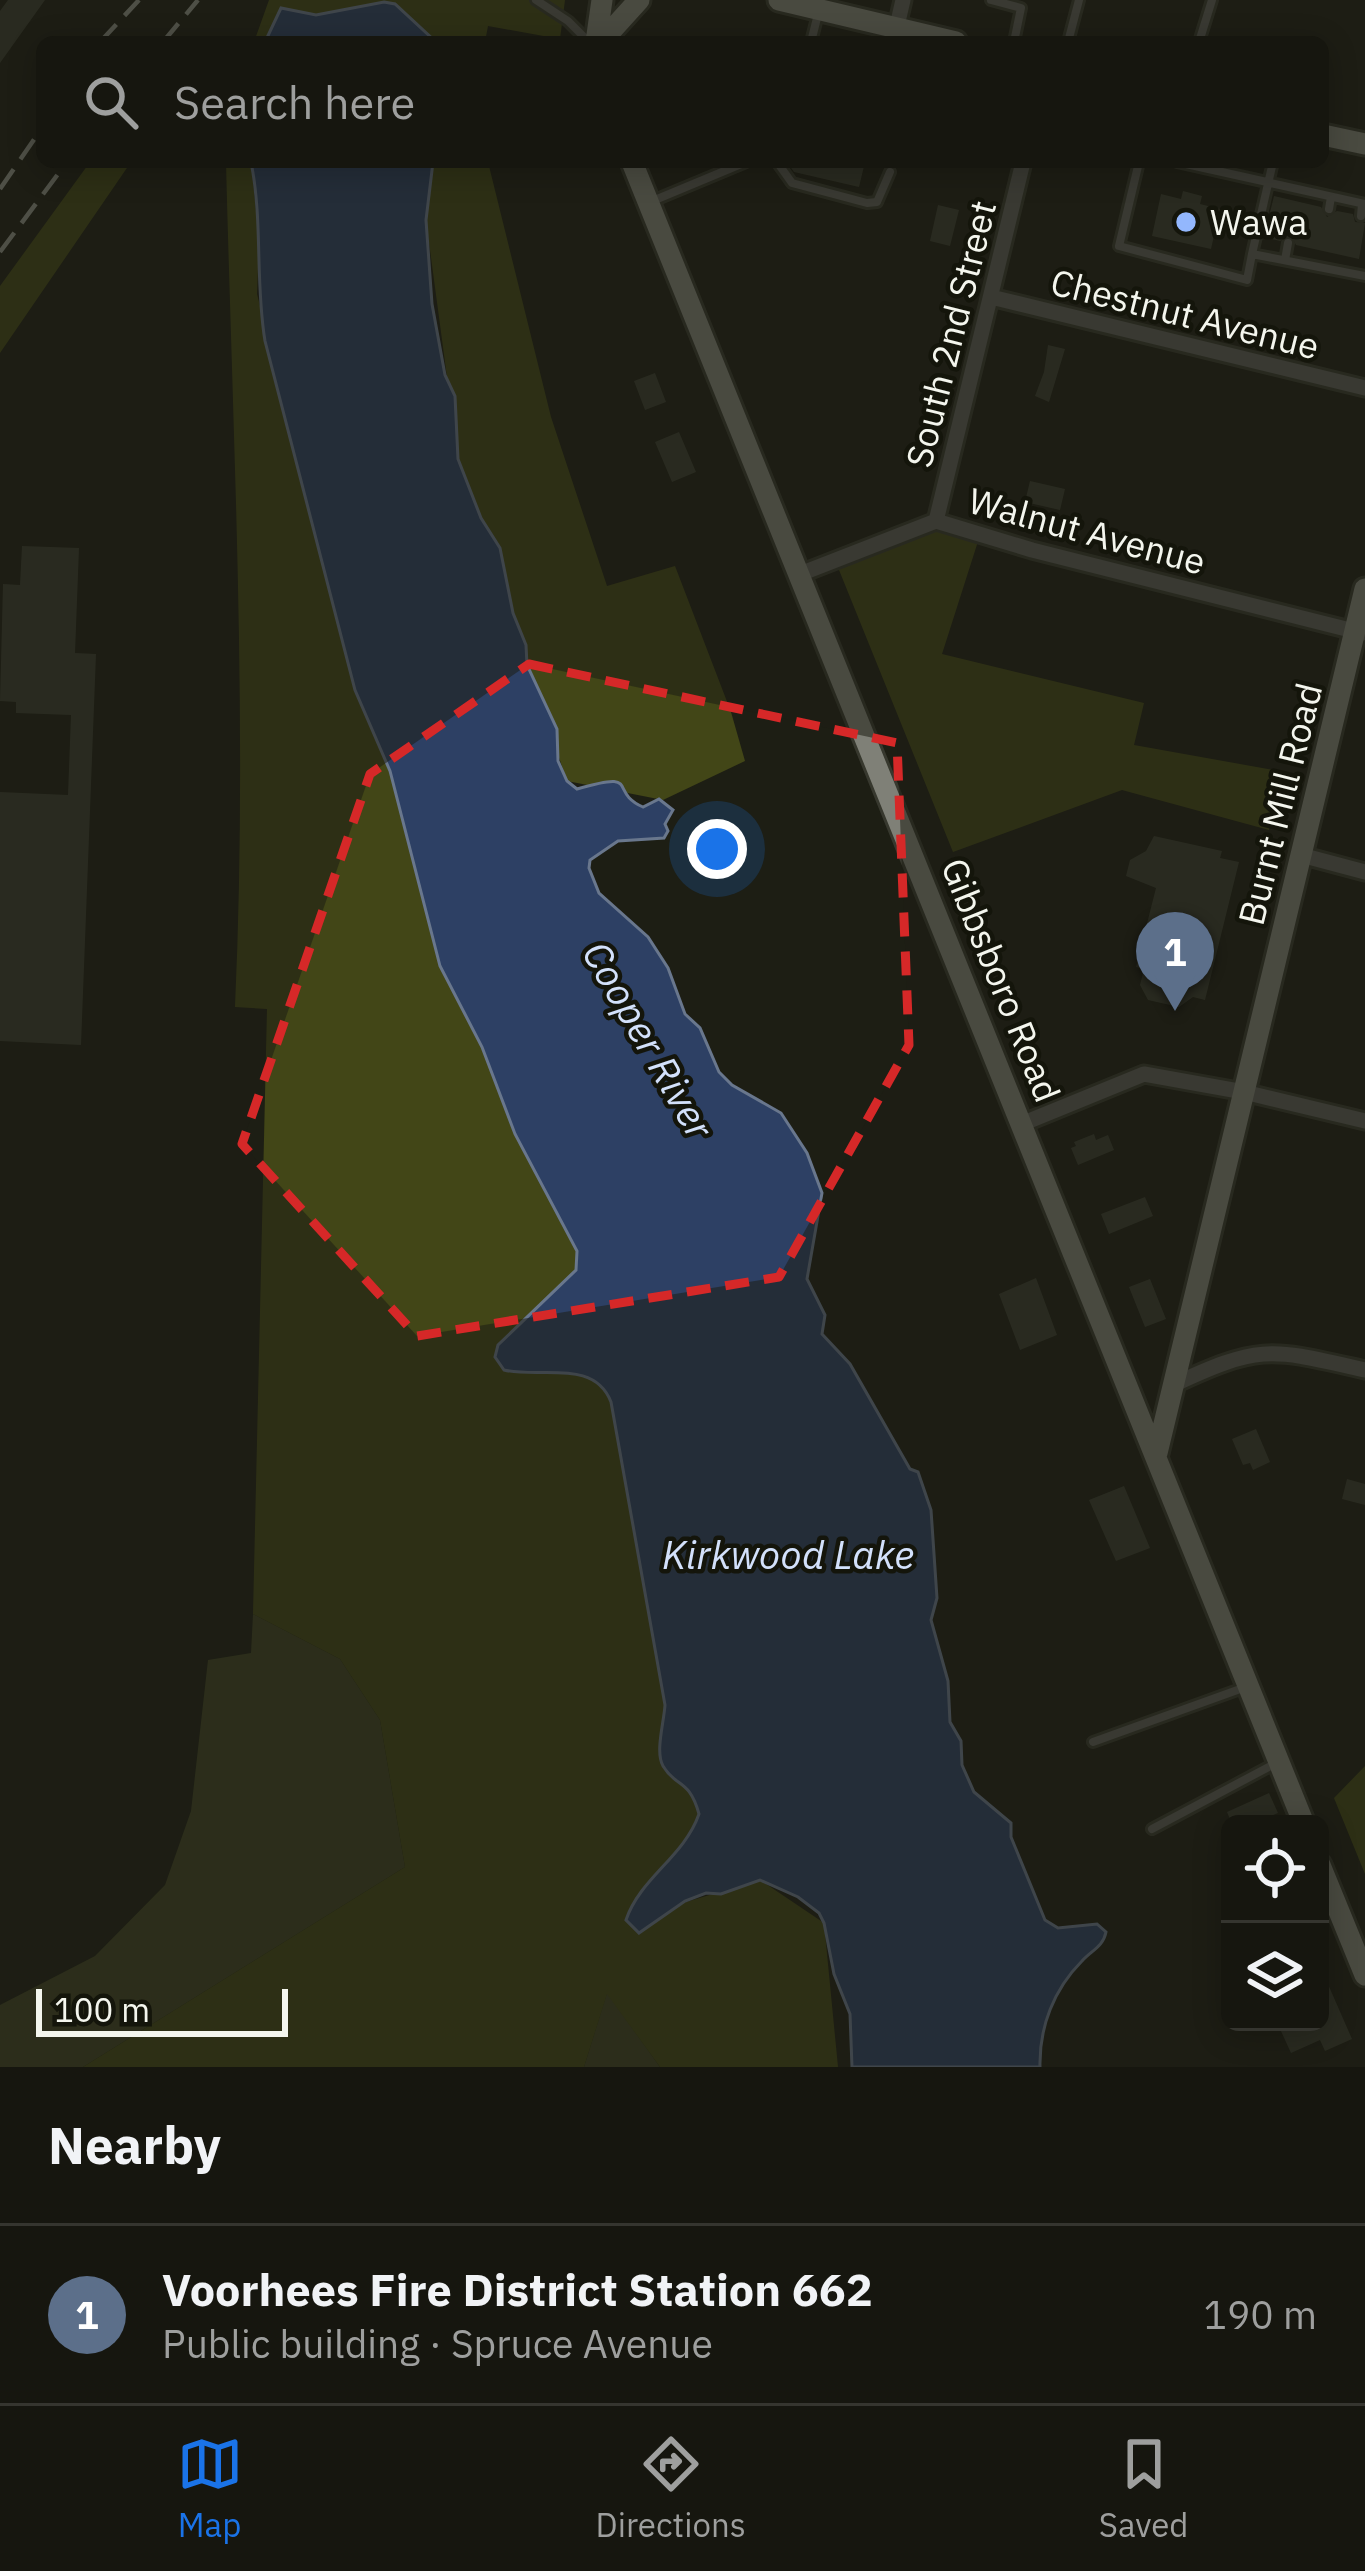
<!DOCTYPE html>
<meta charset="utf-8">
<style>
:root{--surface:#16160f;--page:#1f1f18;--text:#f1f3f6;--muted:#9e9f9e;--line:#35352f;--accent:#1a73e8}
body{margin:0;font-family:"IBM Plex Sans",sans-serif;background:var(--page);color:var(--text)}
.controls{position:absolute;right:36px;bottom:36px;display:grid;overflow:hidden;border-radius:18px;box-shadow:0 6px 30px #0003}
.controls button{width:108px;height:108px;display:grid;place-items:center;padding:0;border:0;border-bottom:3px solid var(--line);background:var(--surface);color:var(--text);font:60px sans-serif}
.scale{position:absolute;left:36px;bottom:30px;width:252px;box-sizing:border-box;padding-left:12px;border:6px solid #f4f6ee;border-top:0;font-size:33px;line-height:42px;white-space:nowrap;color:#f4f6ee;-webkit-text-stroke:9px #14150b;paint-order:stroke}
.you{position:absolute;left:717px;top:849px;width:42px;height:42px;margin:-30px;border:9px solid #fff;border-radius:50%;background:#1a73e8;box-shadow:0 0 0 18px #1a73e833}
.badge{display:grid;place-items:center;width:78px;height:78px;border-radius:50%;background:var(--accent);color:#fff;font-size:39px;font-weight:700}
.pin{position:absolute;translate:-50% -99px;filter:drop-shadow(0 3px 6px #0008)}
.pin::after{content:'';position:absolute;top:63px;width:42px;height:36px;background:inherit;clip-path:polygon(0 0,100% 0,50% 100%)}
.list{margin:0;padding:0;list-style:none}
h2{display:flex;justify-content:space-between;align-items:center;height:156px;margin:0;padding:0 48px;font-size:51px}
h2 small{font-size:39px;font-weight:400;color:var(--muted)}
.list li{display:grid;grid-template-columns:78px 1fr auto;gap:36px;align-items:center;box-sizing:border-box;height:180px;padding:0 48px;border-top:3px solid var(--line)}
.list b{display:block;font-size:45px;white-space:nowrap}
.list p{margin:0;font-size:39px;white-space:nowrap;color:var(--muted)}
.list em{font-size:39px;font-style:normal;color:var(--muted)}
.icon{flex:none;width:66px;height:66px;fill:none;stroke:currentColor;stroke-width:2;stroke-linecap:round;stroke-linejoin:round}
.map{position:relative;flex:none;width:1365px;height:2067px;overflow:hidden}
.search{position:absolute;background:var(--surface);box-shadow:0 6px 30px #0003;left:36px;right:36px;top:36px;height:132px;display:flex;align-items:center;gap:30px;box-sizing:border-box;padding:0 42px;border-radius:18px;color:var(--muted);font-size:45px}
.sheet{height:336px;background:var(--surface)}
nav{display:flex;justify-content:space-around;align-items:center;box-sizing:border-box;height:168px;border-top:3px solid var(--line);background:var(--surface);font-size:33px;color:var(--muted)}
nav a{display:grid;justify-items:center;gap:6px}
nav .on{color:var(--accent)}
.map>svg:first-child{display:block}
</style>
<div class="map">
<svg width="1365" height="2067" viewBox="0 0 1365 2067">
<rect width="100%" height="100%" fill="#1d1e14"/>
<path fill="#3e4224" d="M253 1614 340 1659 380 1720 405 1867 83 2067H0V2005L95 1956 165 1885 191 1811 208 1660 251 1653Z
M607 1993 660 2067H584Z"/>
<path fill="#424617" d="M269 0H565L560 39 488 26 485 42H430L281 8 265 42H254Z
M90 162H131L0 353V286Z
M226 162H251L259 241 257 294 355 690 390 771 440 966 482 1047 515 1134 577 1251 579 1264 570 1278 498 1345 515 1373C549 1373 596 1364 611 1402L665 1705C664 1722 655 1752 663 1766 676 1788 689 1778 699 1815L692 1834 629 1919 760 1880 824 1923 838 2067H660L607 1994 584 2067H83L405 1867 380 1720 340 1659 253 1614 267 1009 235 1007C248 725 233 444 226 162Z
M434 162H488L551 417 607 586 675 566 731 712 745 761 663 800 567 781 458 459 426 220Z
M927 525 981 532 942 654 1144 703 1134 745 1279 771 1269 830 1122 790 953 852 835 560Z
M1365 1766V1874L1334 1798Z"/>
<path fill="#2d4064" stroke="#69778d" stroke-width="3" d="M384 2 395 4 436 42H265L281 8 316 15Z
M251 162H433L426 220 432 304 445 375 455 396 458 459 481 518 500 548 513 613 526 645 527 665 557 729 558 761 567 781 577 789C643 770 607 791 643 807L659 799 673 810 665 824 668 831 664 838 618 841 590 860 589 868 599 893 648 937 668 968 685 1014 700 1028 719 1072 732 1085 781 1113 807 1153 822 1193 807 1279 825 1315 822 1334 850 1364 910 1469 918 1472 931 1510 937 1598 931 1620 948 1681 950 1722 961 1741 962 1765 974 1792 1011 1823V1837L1045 1920 1058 1928 1097 1924 1106 1932C1103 1947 1092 1950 1082 1961 1054 1989 1039 2027 1040 2067H852L850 2014 834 1974 824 1923 819 1913 798 1897 760 1880 721 1894 706 1893 685 1901 639 1933 626 1920C640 1878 684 1857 699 1814 689 1778 676 1788 663 1766 655 1752 664 1722 665 1705L611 1402C594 1358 540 1379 504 1370L495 1357 498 1345 576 1270 577 1251 515 1134 482 1047 440 966 390 771 355 690 265 341C255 282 263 221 251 162Z"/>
<path fill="#393b30" d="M8 0H45L0 63V11Z
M787 162H865L859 187 794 172Z
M1183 191 1202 196 1200 204 1220 209 1211 249 1152 236 1161 194 1181 199Z
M1274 196 1321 207 1327 217 1337 211 1353 214 1355 222 1365 223 1359 259 1296 245 1291 235 1280 241 1264 237Z
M938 205 959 210 950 246 930 241Z
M1048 345 1065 349 1049 402 1035 396 1044 372Z
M655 373 666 402 645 410 634 381Z
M679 432 696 472 672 482 655 442Z
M1030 481 1065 489 1060 510 1025 502Z
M22 546 79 548 75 653 96 654 81 1045 0 1041V792L68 795 71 715 16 713V702L0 701 3 584 20 585Z
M1154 836 1222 851 1220 858 1239 862 1205 1000 1193 997 1179 1007 1148 1000 1140 985 1144 969 1136 967 1156 888 1126 876 1130 860 1146 851Z
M1094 1134 1096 1140 1108 1135 1114 1150 1078 1165 1071 1148 1076 1146 1074 1142Z
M1145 1197 1153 1216 1109 1234 1101 1214Z
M1036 1278 1057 1335 1020 1350 999 1294Z
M1150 1279 1166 1319 1145 1327 1129 1287Z
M1256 1429 1270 1462 1253 1470 1250 1463 1243 1465 1232 1439Z
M1347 1479 1365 1484V1505L1342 1499Z
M1124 1486 1150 1548 1116 1561 1089 1500Z
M1269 1793 1278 1813 1251 1824H1232L1227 1812Z
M1320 1966 1352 2039 1325 2051 1320 2040 1291 2053 1281 2031 1301 2022H1320Z"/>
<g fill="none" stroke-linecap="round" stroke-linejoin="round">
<g stroke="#37382e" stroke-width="14">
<path id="lane" d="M536 0 568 21 589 42
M991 0 1021 8 1014 42
M811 42 818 14
M1068 42 1079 0
M1199 42 1212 0
M777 162 792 183 867 203 877 202 890 172
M1139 162 1119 246 1247 280 1252 254 1365 276
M1177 162 1365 204
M650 202 746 162
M1329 209 1331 197
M1361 216 1362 204
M1252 254 1273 162
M1285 260 1288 243
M1093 1742 1243 1688
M1152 1829 1278 1762"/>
</g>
<g stroke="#37382e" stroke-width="21">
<path id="street" d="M897 26 903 0
M991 297 1365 388
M936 521 1023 162
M800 574 936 521 1032 550 1362 633
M1301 855 1365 872
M1024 1123 1144 1074 1244 1092 1365 1121
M1173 1385C1262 1343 1272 1349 1365 1370"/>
</g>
<g stroke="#37382e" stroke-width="27">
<path id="secondary" d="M779 0 956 42
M596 42 602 0
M601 42 639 0
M1323 135 1365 144
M632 162 1304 1824
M1157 1453 1365 589
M1320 1865 1365 1975"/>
</g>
<use href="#lane" stroke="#5b5c57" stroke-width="8"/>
<use href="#street" stroke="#5b5c57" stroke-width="15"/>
<use href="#secondary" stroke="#7f8077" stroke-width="21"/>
<path stroke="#8a8c83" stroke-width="4.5" stroke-dasharray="24 12" stroke-linecap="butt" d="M100 42 139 0
M163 42 198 0
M0 189 42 128
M0 252 67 162"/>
</g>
<path d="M0 0H1365V2067H0ZM529 664 897 743 909 1045 779 1277 417 1336 242 1144 370 774Z" fill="#1d1e14" fill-opacity=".55" fill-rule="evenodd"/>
<path fill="none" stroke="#d62828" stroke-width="9" stroke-dasharray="24 15" stroke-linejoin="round" d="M529 664 897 743 909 1045 779 1277 417 1336 242 1144 370 774Z"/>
<circle fill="#93b7fd" stroke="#14150b" stroke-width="4.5" cx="1186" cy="222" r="12"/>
<g text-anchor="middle" stroke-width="9" stroke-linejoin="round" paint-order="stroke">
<g font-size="36" fill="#f4f6ee" stroke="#14150b" text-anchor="start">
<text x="1210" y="235">Wawa</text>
</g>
<g font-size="36" fill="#f4f6ee" stroke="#14150b">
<text transform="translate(1185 314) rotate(14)" y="13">Chestnut Avenue</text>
<text transform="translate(951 334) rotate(-76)" y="13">South 2nd Street</text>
<text transform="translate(1087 531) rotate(15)" y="13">Walnut Avenue</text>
<text transform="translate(1280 804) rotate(-76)" y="13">Burnt Mill Road</text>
<text transform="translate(1001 980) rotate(68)" y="13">Gibbsboro Road</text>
</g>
<g font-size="39" font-style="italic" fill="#d3e1fb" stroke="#14150b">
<text transform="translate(648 1040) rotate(60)" y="14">Cooper River</text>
<text x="788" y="1569">Kirkwood Lake</text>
</g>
</g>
</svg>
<div class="controls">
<button><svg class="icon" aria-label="locate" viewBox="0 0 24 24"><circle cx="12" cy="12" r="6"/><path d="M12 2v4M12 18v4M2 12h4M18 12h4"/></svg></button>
<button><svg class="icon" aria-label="layers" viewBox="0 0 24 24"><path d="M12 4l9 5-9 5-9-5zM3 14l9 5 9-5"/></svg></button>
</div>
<div class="scale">100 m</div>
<div class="you"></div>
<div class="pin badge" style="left:1175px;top:1011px;background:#5c6f8a">1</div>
<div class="search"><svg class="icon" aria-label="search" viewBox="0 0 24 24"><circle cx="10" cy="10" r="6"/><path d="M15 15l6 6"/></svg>Search here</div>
</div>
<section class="sheet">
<h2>Nearby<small></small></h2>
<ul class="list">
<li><span class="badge" style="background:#5c6f8a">1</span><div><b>Voorhees Fire District Station 662</b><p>Public building · Spruce Avenue</p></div><em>190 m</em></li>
</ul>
</section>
<nav>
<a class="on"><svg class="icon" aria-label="map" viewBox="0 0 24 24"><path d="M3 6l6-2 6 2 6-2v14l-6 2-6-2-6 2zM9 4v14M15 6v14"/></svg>Map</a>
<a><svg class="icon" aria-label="directions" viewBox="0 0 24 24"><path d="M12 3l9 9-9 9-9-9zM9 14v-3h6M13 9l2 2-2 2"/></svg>Directions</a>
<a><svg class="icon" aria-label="saved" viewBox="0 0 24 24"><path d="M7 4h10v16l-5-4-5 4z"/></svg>Saved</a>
</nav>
